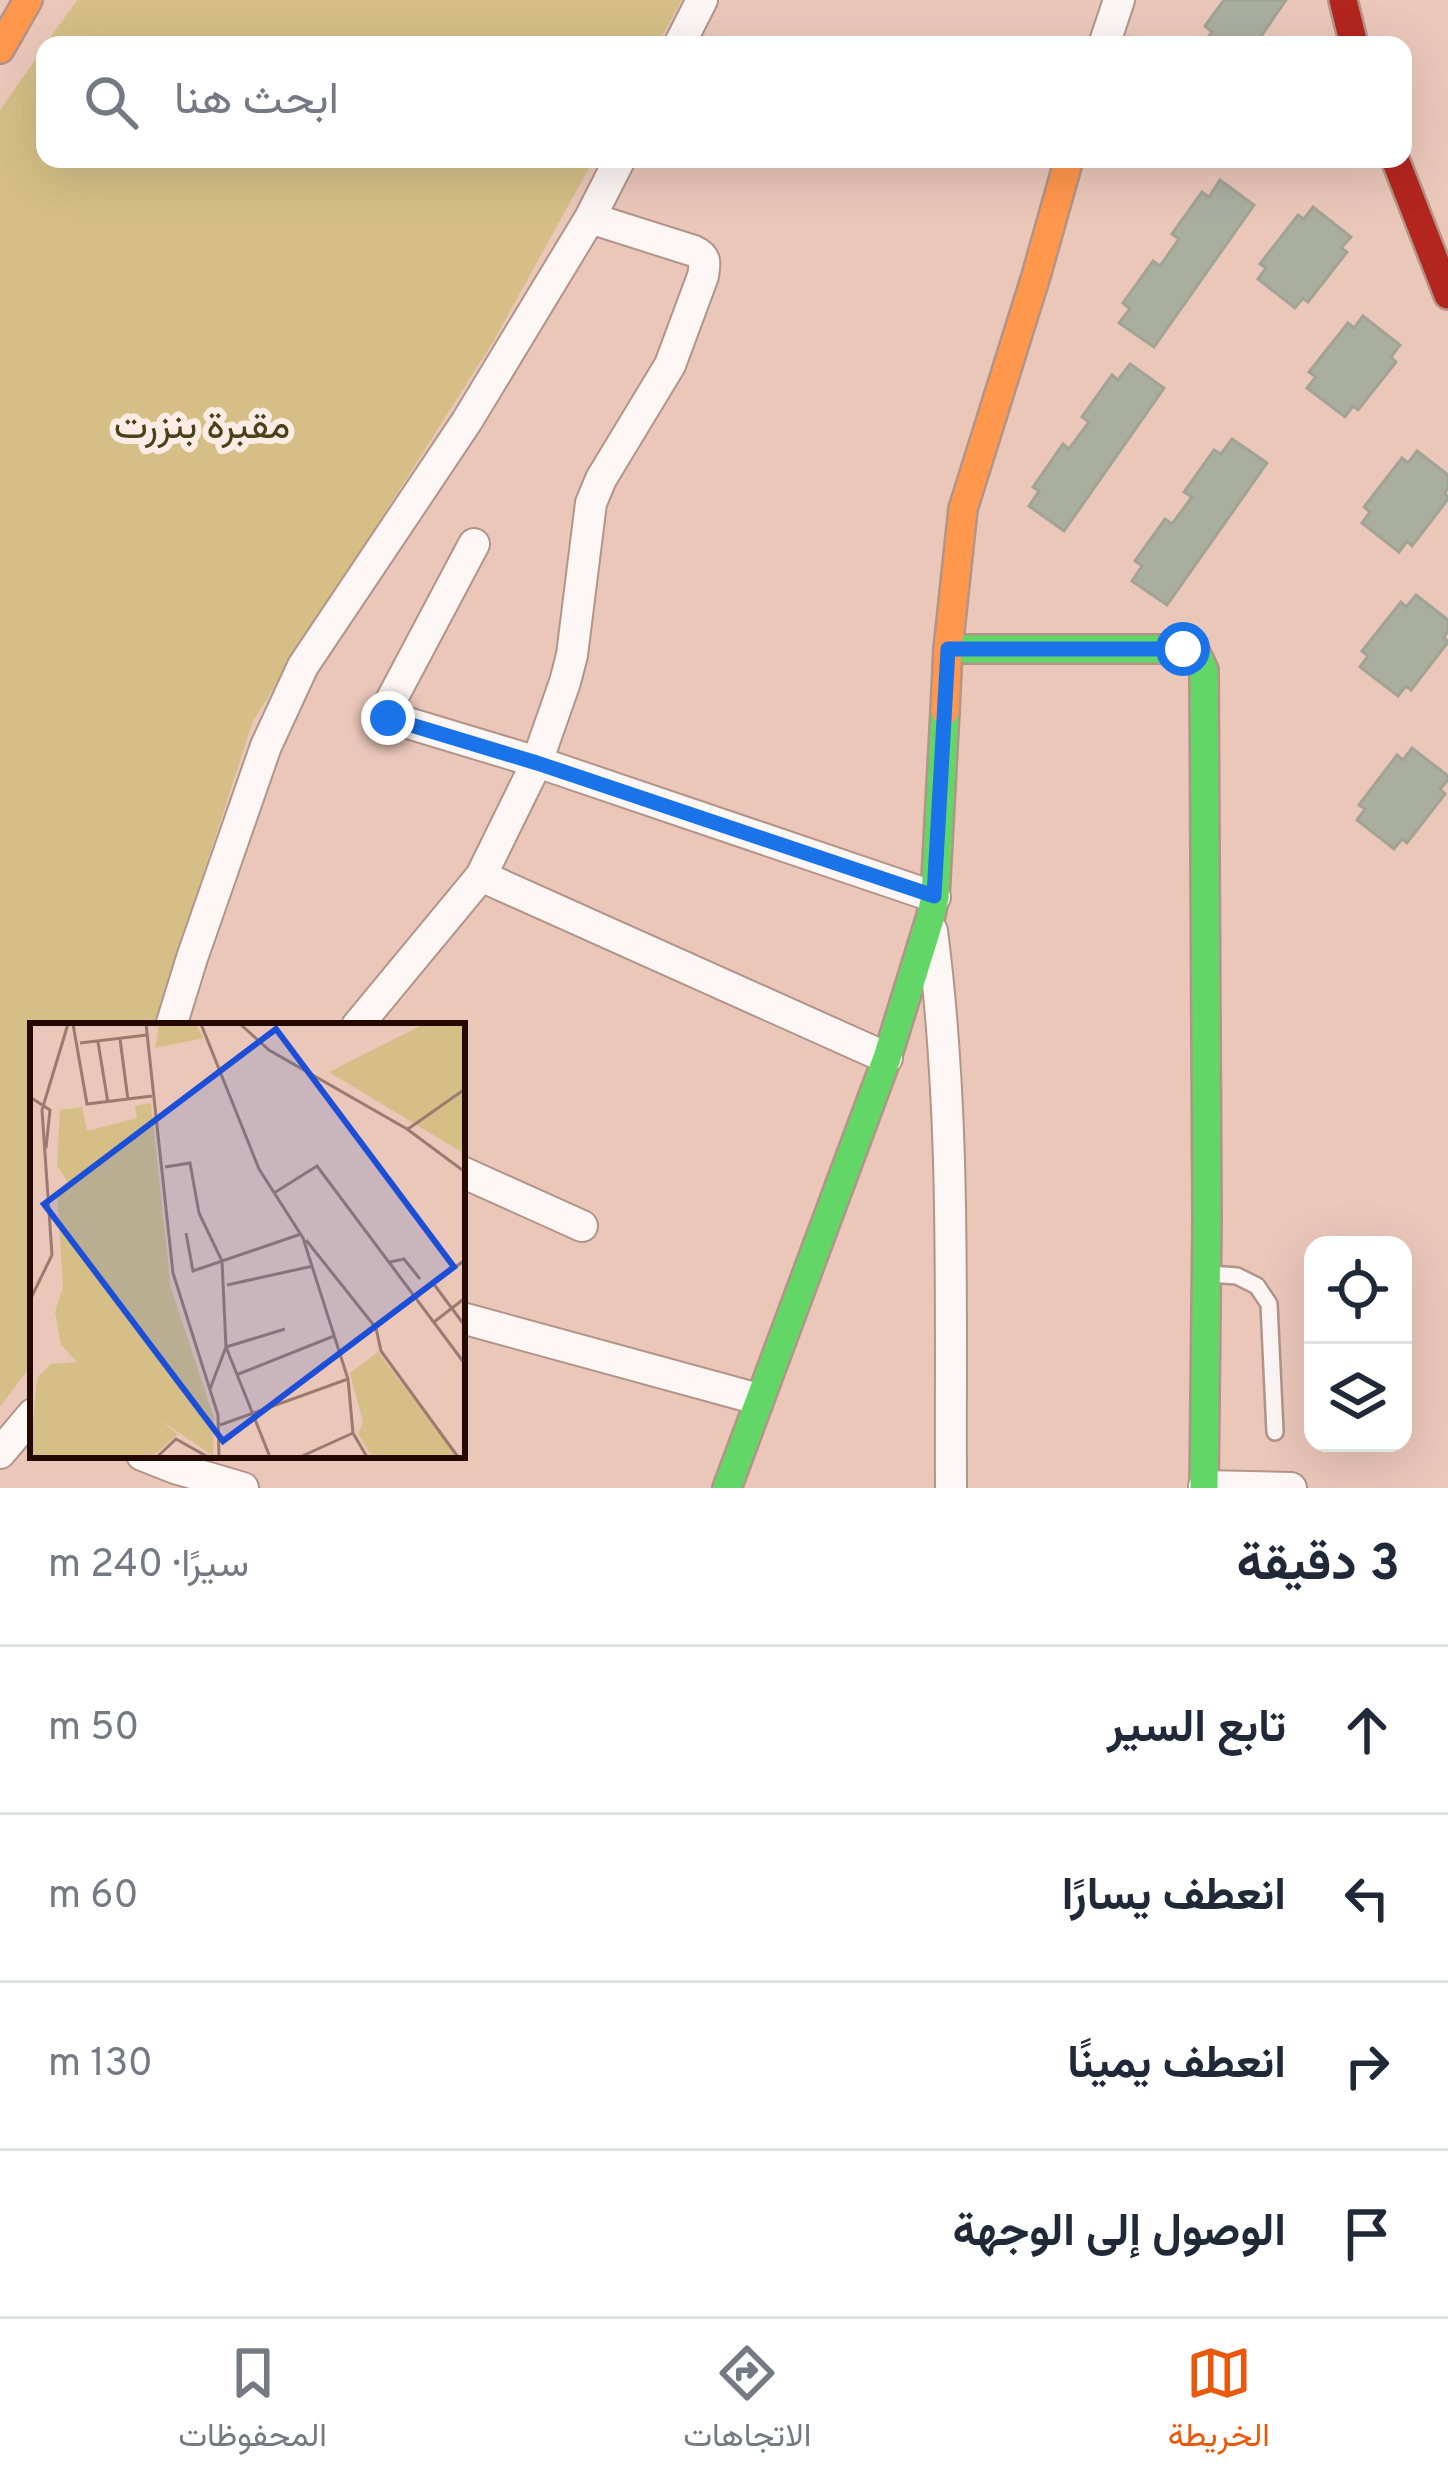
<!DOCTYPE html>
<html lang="ar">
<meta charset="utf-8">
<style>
:root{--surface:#fff;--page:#f2f2f3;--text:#1f2937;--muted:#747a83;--line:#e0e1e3;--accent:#ea580c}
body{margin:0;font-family:Overpass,Vazirmatn,sans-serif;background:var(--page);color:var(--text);direction:rtl}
.controls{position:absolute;right:36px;bottom:36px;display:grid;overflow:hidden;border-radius:24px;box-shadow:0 12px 48px #0002}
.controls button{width:108px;height:108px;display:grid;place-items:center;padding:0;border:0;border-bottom:3px solid var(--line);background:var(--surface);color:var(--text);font:60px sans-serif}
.stop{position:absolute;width:36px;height:36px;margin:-27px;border:9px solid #1a73e8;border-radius:50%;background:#fff}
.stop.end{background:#1a73e8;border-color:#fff;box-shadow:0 3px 12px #0008}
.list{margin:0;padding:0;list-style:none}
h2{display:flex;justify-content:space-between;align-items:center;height:156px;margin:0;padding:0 48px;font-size:51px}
h2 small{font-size:39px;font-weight:400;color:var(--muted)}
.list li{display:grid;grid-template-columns:78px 1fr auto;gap:36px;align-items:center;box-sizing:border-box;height:168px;padding:0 48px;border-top:3px solid var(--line)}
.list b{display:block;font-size:45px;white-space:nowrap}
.list em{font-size:39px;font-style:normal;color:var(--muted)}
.icon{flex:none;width:66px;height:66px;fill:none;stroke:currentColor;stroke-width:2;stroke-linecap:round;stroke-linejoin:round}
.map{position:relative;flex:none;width:1448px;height:1488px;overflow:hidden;direction:ltr}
.search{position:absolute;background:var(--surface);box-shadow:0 12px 48px #0002;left:36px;right:36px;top:36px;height:132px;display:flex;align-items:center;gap:30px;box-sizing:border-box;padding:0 42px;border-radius:24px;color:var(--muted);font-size:45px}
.sheet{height:828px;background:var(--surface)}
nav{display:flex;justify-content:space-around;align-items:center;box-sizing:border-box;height:168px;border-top:3px solid var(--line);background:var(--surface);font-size:33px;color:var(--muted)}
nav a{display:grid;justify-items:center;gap:6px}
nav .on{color:var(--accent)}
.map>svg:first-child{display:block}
</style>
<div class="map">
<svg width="1448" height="1488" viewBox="0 0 1448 1488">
<rect width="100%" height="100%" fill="#eac7b9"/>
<path fill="#d5bf87" d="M77 0H682L657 45H45Z
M45 46V159H594L493 342 253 721 154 1026H33V1363L0 1407V110Z"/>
<path fill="#a9ae9f" stroke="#a2a395" stroke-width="3" d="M1224 0H1286L1255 45H1202L1212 32 1205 26Z
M1220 180 1254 205 1154 347 1119 323 1130 309 1123 303 1153 261 1160 266 1179 239 1172 234 1202 192 1209 197Z
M1313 207 1351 237 1341 248 1347 252 1308 302 1303 298 1295 308 1258 279 1266 268 1260 264 1298 215 1304 219Z
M1363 316 1400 345 1391 357 1396 362 1358 410 1353 406 1345 417 1307 388 1316 377 1309 372 1348 323 1354 328Z
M1130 364 1164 388 1064 531 1029 506 1039 491 1033 487 1063 444 1069 449 1089 422 1082 417 1112 375 1118 380Z
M1232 439 1267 463 1167 605 1132 581 1142 566 1135 561 1165 519 1172 524 1192 497 1184 492 1214 450 1221 454Z
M1417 451 1448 475V489L1445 492 1448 499 1412 546 1407 541 1399 552 1362 523 1370 512 1364 507 1402 458 1408 463Z
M1416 595 1448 620V631L1444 637 1448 642 1411 690 1406 686 1398 696 1360 667 1368 656 1362 651 1401 602 1406 607Z
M1412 748 1448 776V780L1440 789 1445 794 1407 843 1402 839 1394 849 1357 820 1365 809 1359 805 1397 755 1403 760Z"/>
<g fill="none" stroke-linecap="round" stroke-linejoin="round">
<g stroke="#b29489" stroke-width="20">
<path id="lane" d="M1210 1274 1237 1276 1257 1286 1269 1304 1275 1432"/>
</g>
<g stroke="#b29489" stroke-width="34">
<path id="street" d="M679 45 702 0
M1104 45 1119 0
M474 544 387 708 388 717 537 762 935 897
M481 876 887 1058
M932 931C956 1116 950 1302 951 1488
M171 1026 192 958 266 746 303 666 467 421 590 218 620 159
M357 1026 481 876 537 762 565 682 572 655 591 503 601 479 670 365 703 276C705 263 707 257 694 251L590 218
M462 1172 582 1226
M462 1318 758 1399
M0 1453 33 1414
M142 1455 175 1468 243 1488
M1204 1486 1291 1488"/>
</g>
<g stroke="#b29489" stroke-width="32">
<path id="fast" d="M948 649H1183L1197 655 1204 670 1207 1219 1204 1488
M727 1488 887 1058 930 919 935 897 945 711"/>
</g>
<g stroke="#b29489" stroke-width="32">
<path id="slow" d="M0 49 28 0
M945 711 948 649 963 509 1036 276 1069 159"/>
</g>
<g stroke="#b29489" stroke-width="32">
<path id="jam" d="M1343 0 1354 45
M1395 159 1448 295"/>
</g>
<use href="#lane" stroke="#fcf7f4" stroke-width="15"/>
<use href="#street" stroke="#fcf7f4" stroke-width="30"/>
<use href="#fast" stroke="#63d668" stroke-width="27"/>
<use href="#slow" stroke="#ff974d" stroke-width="27"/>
<use href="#jam" stroke="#b3261e" stroke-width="27"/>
</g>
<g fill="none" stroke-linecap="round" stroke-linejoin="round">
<path stroke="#1a73e8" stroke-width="15" d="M388 718 537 763 934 896 948 649H1183"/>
</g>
<g text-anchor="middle" stroke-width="12" stroke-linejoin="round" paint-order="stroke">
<g font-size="39" fill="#474217" stroke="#fdece5">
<text x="202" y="438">مقبرة بنزرت</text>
</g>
</g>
<g transform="translate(30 1023)">
<rect width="435" height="435" fill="#eac7b9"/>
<path d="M129 1H165L174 15 125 25ZM394 1H435V131L299 49ZM121 80 141 265 184 395 183 433 126 394 148 411 122 434H0L7 355 21 341 47 339 31 322 25 289 33 264 27 168 38 160 27 143 30 87 52 84 57 108 107 95 105 83ZM348 329 427 434H342L328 411 333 399 320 350Z" fill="#d5bf87"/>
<path fill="none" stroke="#9b7b6f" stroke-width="3" d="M43 1 57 81 122 73M116 1 143 250 188 392 189 434M171 1 229 146 273 215 318 356 323 410 337 434M210 1 239 27 377 106 435 149M90 16 98 77M68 19 78 80M50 20 117 12M0 74 20 87 16 125M378 106 435 66M135 144 160 140 169 190 192 238 196 324 240 434M244 170 287 143 435 341M156 210 163 248 271 211M276 217 346 305 351 328 428 434M360 239 374 236 390 256M403 260 435 303M197 262 283 243M385 273 435 237M0 277 22 232 12 87 38 1M404 299 435 275M206 352 304 313M180 366 196 324 255 306M190 402 318 356M127 434 146 416 178 434M270 434 323 410"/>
<path fill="#1d4ed8" fill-opacity="0.15" stroke="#1d4ed8" stroke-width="6" d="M246 6 424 244 193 418 14 181Z"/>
<rect width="435" height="435" fill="none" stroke="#240901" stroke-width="6"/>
</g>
</svg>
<div class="controls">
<button><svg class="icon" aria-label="locate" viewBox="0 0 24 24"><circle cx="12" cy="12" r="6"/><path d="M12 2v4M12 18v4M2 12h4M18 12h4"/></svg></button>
<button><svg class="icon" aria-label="layers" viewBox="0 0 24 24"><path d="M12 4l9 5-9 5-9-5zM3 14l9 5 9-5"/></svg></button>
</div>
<div class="stop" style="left:1183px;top:649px"></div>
<div class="stop end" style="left:388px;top:718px"></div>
<div class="search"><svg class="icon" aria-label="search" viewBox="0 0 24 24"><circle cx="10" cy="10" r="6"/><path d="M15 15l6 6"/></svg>ابحث هنا</div>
</div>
<section class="sheet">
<h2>3 دقيقة<small>سيرًا · 240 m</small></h2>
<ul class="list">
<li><svg class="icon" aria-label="ahead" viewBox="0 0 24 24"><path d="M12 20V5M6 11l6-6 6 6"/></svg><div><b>تابع السير</b></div><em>50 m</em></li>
<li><svg class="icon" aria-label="left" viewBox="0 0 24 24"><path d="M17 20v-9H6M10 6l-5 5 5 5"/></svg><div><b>انعطف يسارًا</b></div><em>60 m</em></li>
<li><svg class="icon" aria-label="right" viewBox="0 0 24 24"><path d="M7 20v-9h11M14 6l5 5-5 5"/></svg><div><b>انعطف يمينًا</b></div><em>130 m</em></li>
<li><svg class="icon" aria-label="arrive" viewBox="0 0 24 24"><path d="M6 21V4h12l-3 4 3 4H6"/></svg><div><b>الوصول إلى الوجهة</b></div></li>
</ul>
</section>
<nav>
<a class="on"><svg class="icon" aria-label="map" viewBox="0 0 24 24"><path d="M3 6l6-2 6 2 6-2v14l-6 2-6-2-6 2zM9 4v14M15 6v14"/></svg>الخريطة</a>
<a><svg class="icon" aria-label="directions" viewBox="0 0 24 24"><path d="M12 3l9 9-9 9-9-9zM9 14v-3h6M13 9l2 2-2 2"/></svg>الاتجاهات</a>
<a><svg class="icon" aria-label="saved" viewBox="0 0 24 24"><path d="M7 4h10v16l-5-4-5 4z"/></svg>المحفوظات</a>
</nav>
